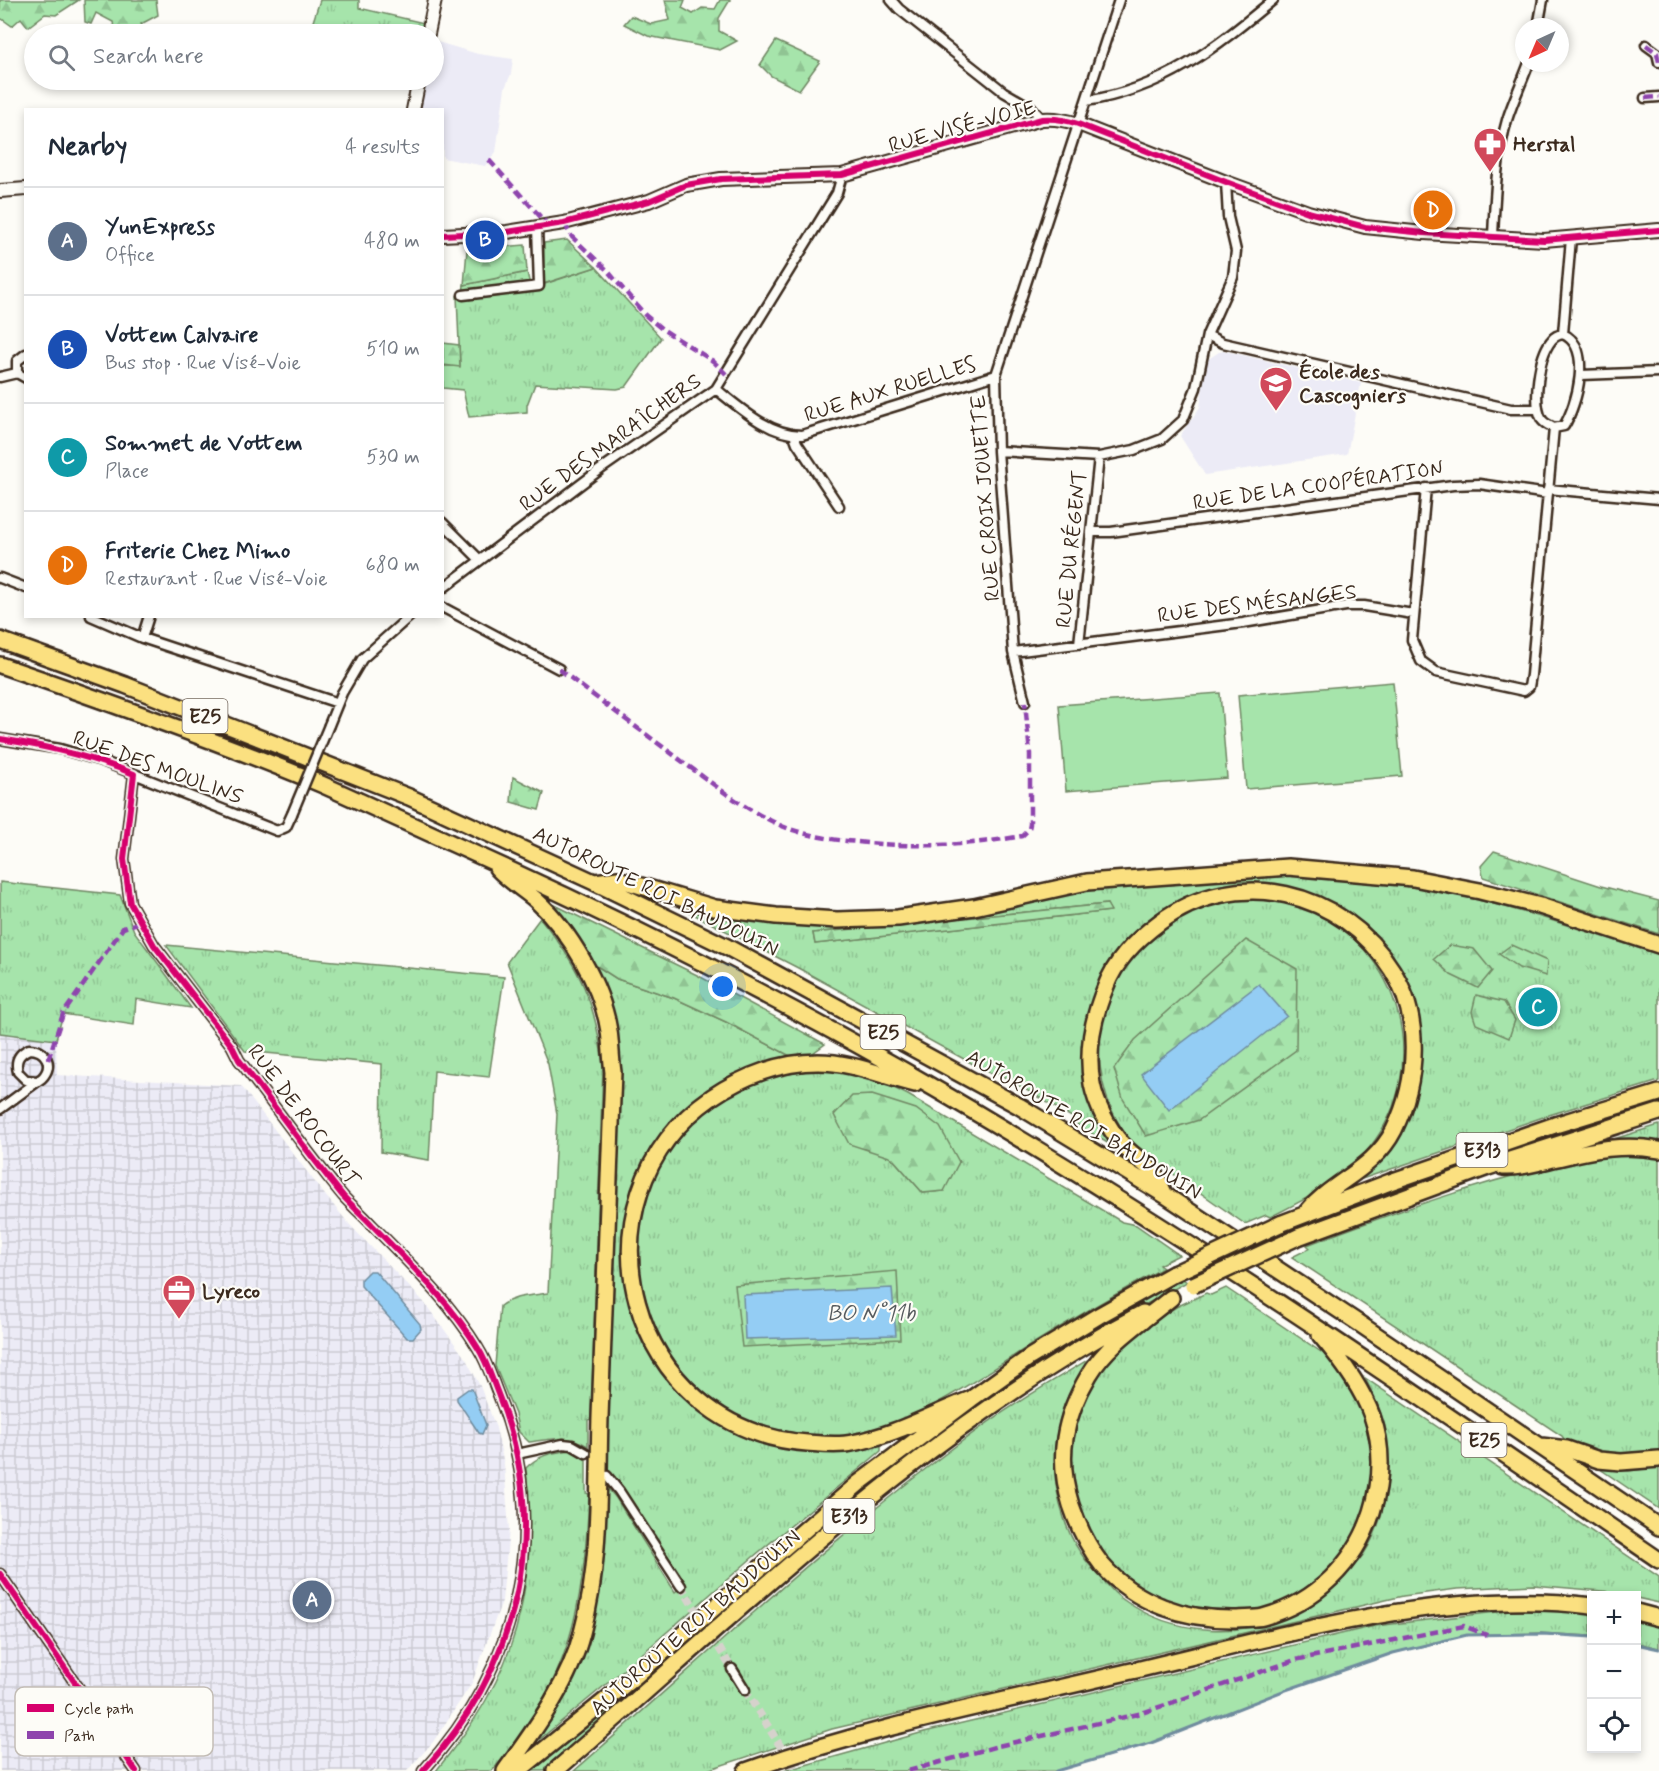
<!DOCTYPE html>
<meta charset="utf-8">
<style>
:root{--surface:#fff;--page:#f6f6f7;--text:#1f2937;--muted:#747a83;--line:#e0e1e3;--accent:#d1495b}
body{margin:0;font-family:Mynerve,sans-serif;background:var(--page);color:var(--text)}
.controls{position:absolute;right:18px;bottom:18px;display:grid;overflow:hidden;border-radius:0px;box-shadow:0 3px 9px #0003}
.controls button{width:54px;height:54px;display:grid;place-items:center;padding:0;border:0;border-bottom:2px solid var(--line);background:var(--surface);color:var(--text);font:30px sans-serif}
.compass{position:absolute;left:1515px;top:18px;width:54px;height:54px;border-radius:50%;background:var(--surface);box-shadow:0 3px 9px #0003;rotate:224deg}
.you{position:absolute;left:723px;top:987px;width:21px;height:21px;margin:-15px;border:4px solid #fff;border-radius:50%;background:#1a73e8;box-shadow:0 0 0 9px #1a73e833}
.badge{display:grid;place-items:center;width:39px;height:39px;border-radius:50%;background:var(--accent);color:#fff;font-size:20px;font-weight:700}
.pin{position:absolute;translate:-50% -50%;border:3px solid #fff;box-shadow:0 2px 6px #0006}
.list{margin:0;padding:0;list-style:none}
h2{display:flex;justify-content:space-between;align-items:center;height:78px;margin:0;padding:0 24px;font-size:26px}
h2 small{font-size:20px;font-weight:400;color:var(--muted)}
.list li{display:grid;grid-template-columns:39px 1fr auto;gap:18px;align-items:center;box-sizing:border-box;height:108px;padding:0 24px;border-top:2px solid var(--line)}
.list b{display:block;font-size:22px;white-space:nowrap}
.list p{margin:0;font-size:20px;white-space:nowrap;color:var(--muted)}
.list em{font-size:20px;font-style:normal;color:var(--muted)}
.icon{flex:none;width:33px;height:33px;fill:none;stroke:currentColor;stroke-width:2;stroke-linecap:round;stroke-linejoin:round}
.map{position:relative;flex:none;width:1659px;height:1771px;overflow:hidden}
.search{position:absolute;background:var(--surface);box-shadow:0 3px 9px #0003;left:24px;top:24px;width:420px;height:66px;display:flex;align-items:center;gap:15px;box-sizing:border-box;padding:0 21px;border-radius:33px;color:var(--muted);font-size:22px}
.panel{position:absolute;background:var(--surface);box-shadow:0 3px 9px #0003;left:24px;top:108px;width:420px;height:510px;border-radius:0px}
.map>svg:first-child{display:block}
</style>
<div class="map">
<svg width="1659" height="1771" viewBox="0 0 1659 1771">
<defs>
<pattern id="industrial-grid" width="8" height="8" patternUnits="userSpaceOnUse" patternTransform="scale(1.5)"><rect width="8" height="8" fill="#ecebf6"/><path d="M0 4h8M4 0v8" fill="none" stroke="#cbcad2"/></pattern>
<pattern id="grass-tufts" width="24" height="20" patternUnits="userSpaceOnUse" patternTransform="scale(1.5)"><rect width="24" height="20" fill="#a6e4ab"/><path d="M3 7l-1-3M5 7V3M7 7l1-3M15 17l-1-3M17 17v-4M19 17l1-3" fill="none" stroke="#90c493"/></pattern>
<pattern id="forest-firs" width="22" height="20" patternUnits="userSpaceOnUse" patternTransform="scale(1.5)"><rect width="22" height="20" fill="#a6e4ab"/><path d="M5 1l3.5 6h-7zM16 11l3.5 6h-7z" fill="#90c493"/></pattern>
</defs>
<rect width="100%" height="100%" fill="#fdfcf7"/>
<filter id="ink" filterUnits="userSpaceOnUse"><feTurbulence type="fractalNoise" baseFrequency=".0167" numOctaves="2"/><feDisplacementMap in="SourceGraphic" scale="12" xChannelSelector="R" yChannelSelector="G"/><feConvolveMatrix kernelMatrix="1 2 1 2 8 2 1 2 1" color-interpolation-filters="sRGB"/></filter>
<g filter="url(#ink)">
<path fill="#ecebf6" d="M434 41 478 54 513 59 511 74 505 88 496 152 485 166 443 158 442 110H419L425 80H434Z
M1225 351 1361 383 1347 454 1205 475 1180 436 1200 407 1207 360 1219 352Z"/>
<path fill="url(#industrial-grid)" d="M0 1033 56 1040 57 1075 241 1086 325 1195 350 1225 423 1301 466 1359 480 1386 496 1428 504 1464 509 1530 502 1601 472 1683 433 1742 407 1771H0Z"/>
<path fill="url(#grass-tufts)" stroke="#708764" stroke-width="1.5" fill-rule="evenodd" d="M320 0H359V8L424 23 422 34H309Z
M596 267 661 338 626 387 617 389 535 384 527 405V412L469 417 463 390 443 388V366H460L457 296 463 294 464 285 527 272 529 281 539 286Z
M1296 876C1348 880 1401 884 1452 894 1522 909 1591 933 1659 955V1081L1549 1115 1359 1180C1366 1174 1374 1169 1380 1162 1412 1130 1426 1075 1420 1031 1399 892 1236 832 1134 933 1109 957 1092 990 1087 1024 1085 1037 1090 1052 1091 1065 1093 1081 1093 1099 1097 1115 1100 1126 1108 1137 1114 1147L1073 1122 1075 1119 996 1072 993 1075 798 968 662 898 870 923 1085 887 1191 878ZM1107 904 1110 911 815 944 813 933Z
M0 882 120 895 134 931 191 1008 136 999 134 1025 63 1014 56 1040 0 1033Z
M1245 899C1267 900 1288 902 1308 910 1402 948 1433 1068 1370 1147 1343 1181 1308 1198 1270 1217L1266 1215 1245 1224 1159 1164 1156 1167C1077 1102 1083 993 1160 929 1184 909 1216 904 1245 899Z
M540 918C580 967 596 1003 603 1066L591 1419 588 1420V1446C570 1434 550 1439 529 1442L519 1432 515 1414 495 1366 500 1306C515 1295 530 1296 548 1293L557 1114 548 1064 507 962Z
M166 945 504 977 489 1077 434 1071 429 1160 381 1152 382 1064 245 1051Z
M589 961 617 979 674 998 726 1022 794 1058C766 1064 737 1070 713 1086 643 1133 602 1232 635 1313 638 1323 645 1332 650 1341 655 1351 660 1365 667 1373 678 1384 695 1393 707 1403 734 1422 752 1440 786 1446 815 1452 846 1446 876 1443L881 1446V1451L753 1557 628 1666 527 1750 563 1689 606 1486 616 1498 675 1592 685 1584 623 1489 607 1468 608 1439 604 1438 617 1087Z
M816 1070 850 1072 876 1079 908 1095 1122 1222 1136 1225 1179 1255 1159 1265 1163 1268C1117 1293 1071 1320 1026 1348 974 1381 923 1418 861 1433 834 1439 807 1436 780 1430 773 1429 764 1428 757 1425 735 1418 713 1402 697 1386 623 1315 617 1193 695 1121 708 1110 721 1097 737 1090 762 1078 788 1073 816 1070ZM892 1158 944 1191 923 1193Z
M1659 1100V1106C1536 1146 1413 1186 1292 1233L1287 1229 1392 1188 1483 1156Z
M1659 1125V1142L1614 1139Z
M1604 1153 1659 1156V1453L1608 1456 1567 1443 1562 1436 1292 1257 1310 1248 1307 1245C1405 1208 1501 1175 1604 1153Z
M1181 1278 1187 1282 1106 1326 1037 1368 546 1771H528L862 1489 960 1414 1033 1363 1101 1323Z
M1226 1288 1327 1356 1340 1369 1361 1406 1372 1453 1371 1478 1366 1506 1358 1528 1345 1552 1331 1569 1293 1598 1273 1607 1251 1613 1183 1611 1126 1582 1092 1545 1070 1483 1071 1433 1085 1393 1112 1355 1151 1323 1176 1307 1206 1293 1211 1295Z
M1094 1356C1087 1367 1077 1378 1071 1390 1051 1429 1050 1477 1064 1518 1072 1544 1086 1563 1105 1582 1110 1588 1115 1594 1121 1598 1173 1637 1246 1639 1302 1610 1318 1602 1332 1587 1344 1575 1350 1569 1358 1562 1363 1555 1384 1524 1391 1482 1388 1446 1387 1422 1375 1398 1365 1378L1659 1577V1603L1637 1598 1636 1596 1603 1591 1533 1585 1457 1589 1403 1596 832 1729 704 1771H574C702 1660 825 1543 961 1442 1003 1410 1049 1383 1094 1356Z
M571 1450 586 1460V1493L589 1494C584 1609 570 1683 492 1771H436C454 1748 472 1725 486 1700 529 1626 533 1551 526 1468 539 1454 553 1453 571 1450Z
M1659 1467V1509L1600 1469 1629 1471Z
M1506 1611H1567L1591 1614V1636L1540 1633 1467 1635 1393 1653 1283 1691 1151 1743 1056 1771H784L924 1732 1375 1626Z
M1637 1621 1659 1626V1648L1637 1643Z"/>
<path fill="url(#forest-firs)" stroke="#708764" stroke-width="1.5" d="M0 0H79L56 15 45 14 28 27 21 18 12 26 2 19 0 20Z
M84 0H156L158 15 141 24 151 34H115L113 22 96 13 91 24 85 22Z
M665 0H685L682 8 693 14 702 8 715 9 720 0H730L719 18V31L737 41 720 50 648 36 624 24 631 16 651 24 670 20Z
M776 41 820 61 799 90 771 76 760 65Z
M567 240 596 267 543 284 544 243Z
M525 245 527 272 464 285 467 250Z
M443 343 459 345 460 367 443 365Z
M513 777 544 793 539 810 511 802Z
M1494 851 1601 886 1659 901V934L1483 877 1481 866Z
M549 902 697 975 825 1044 810 1055 794 1058 726 1022 674 998 617 979 589 961 550 907Z
M1107 904 1111 911 815 944 813 933Z
M1246 940 1297 969 1296 1050 1199 1120 1146 1136 1123 1099 1114 1069 1135 1040Z
M1450 945 1474 949 1492 971 1478 988 1451 975 1434 959Z
M1511 945 1547 961 1546 976 1519 968 1499 954Z
M1476 995 1504 1002 1515 1020 1509 1038 1476 1024 1472 1012Z
M872 1095 916 1109 940 1127 959 1162 944 1191 923 1193 892 1158 849 1144 834 1115 852 1096Z
M897 1271 900 1339 742 1347 735 1285Z"/>
<path fill="#a6e4ab" stroke="#708764" stroke-width="1.5" d="M1393 682 1402 776 1246 789 1238 695Z
M1220 693 1227 778 1066 791 1059 705Z"/>
<path fill="#94cdf4" stroke="#708c9e" stroke-width="1.5" d="M1259 984 1287 1016 1169 1110 1141 1074Z
M369 1271H375L420 1324 421 1329 413 1338H407L361 1286V1279Z
M892 1288 896 1335 745 1339 743 1295Z
M468 1389H472L486 1425 482 1434 479 1433 457 1400V1397Z"/>
<g fill="none" stroke-linecap="round" stroke-linejoin="round">
<path stroke="#708c9e" stroke-width="3" d="M1636 1644 1659 1649
M1056 1771 1151 1743 1283 1691 1393 1653 1467 1635 1542 1634 1592 1637"/>
<path stroke="#d6d2cc" stroke-width="8" stroke-dasharray="8 4" stroke-linecap="butt" d="M681 1586 732 1669
M745 1690 796 1771"/>
<g stroke="#3b2a1e" stroke-width="13">
<path id="street" d="M891 0 899 9 1004 92 1032 108 1042 119
M1538 27 1543 0
M1646 45 1657 53 1659 62
M1645 98 1659 97
M1086 101C1164 89 1215 48 1273 0
M1493 236C1495 197 1496 158 1507 120 1513 101 1522 82 1529 63
M463 295 539 286 537 227
M1563 334C1593 347 1577 405 1564 426L1554 428C1550 426 1545 424 1542 420 1532 403 1539 356 1551 341 1554 336 1558 335 1563 334Z
M1563 334 1571 238
M1207 335 1223 343 1511 409H1538
M26 354 17 361V373L26 378
M1581 375 1659 372
M0 377 17 373
M716 389C740 408 769 435 802 435L996 375
M794 435 797 443 839 506
M998 451 1099 457 1134 450 1162 439 1183 420 1196 388 1207 335 1233 277 1236 251 1228 217 1226 182
M1426 488 1412 640 1421 661 1436 672 1524 691 1529 687 1531 675 1554 428
M1548 489 1659 499
M442 522 479 559
M1092 532H1111L1453 485 1479 484 1548 494
M0 578 26 588
M442 589 601 469 716 389 837 193 842 175
M442 607 559 669
M91 616 142 638 338 703
M142 638 149 616
M1079 644 1099 457
M1013 652 1243 623 1346 606H1364L1413 614
M1025 702 1013 652 998 451 996 375 1119 0
M329 725 342 693 362 659 410 616
M0 739 60 749 102 761 277 831 286 827 292 814
M134 774 124 859 130 903 154 945 232 1046 239 1060C274 1105 307 1152 343 1196 352 1206 363 1215 372 1225 410 1264 450 1302 478 1348 487 1362 492 1379 498 1394 552 1528 519 1666 423 1771
M0 1109 42 1078C54 1066 47 1049 29 1049 18 1054 15 1061 18 1072L26 1080 37 1081
M517 1454 563 1444 572 1445 586 1453
M607 1476 619 1491 681 1586
M0 1574 136 1771
M732 1669 745 1690"/>
</g>
<g stroke="#3b2a1e" stroke-width="16">
<path id="secondary" d="M428 34 435 0
M413 110 419 80
M0 191 26 189
M442 235 507 232 564 223 649 201 686 185 721 179 842 175 1042 119C1055 118 1066 120 1078 124L1226 182 1308 212 1365 227 1424 233 1544 240 1659 230"/>
</g>
<g stroke="#3b2a1e" stroke-width="20">
<path id="highway" d="M0 640 125 685 409 797 594 882 727 947 1019 1106 1165 1195 1357 1322 1659 1527
M0 665C108 702 216 740 321 784 364 803 407 823 451 843 616 917 777 997 934 1088 1184 1233 1421 1397 1659 1560
M497 868C509 881 523 889 536 900 570 931 602 986 609 1031 611 1045 611 1059 613 1072 609 1187 605 1302 600 1417 598 1488 601 1564 582 1633 569 1684 535 1729 505 1771
M595 882 618 879 715 908 776 916 837 920 898 918 974 907 1087 882 1288 867 1413 878 1480 891 1540 906 1659 945
M915 1084C882 1076 852 1062 818 1062 781 1062 743 1076 712 1097 565 1199 629 1430 807 1443 822 1444 838 1446 852 1443 893 1436 932 1414 971 1399
M1503 1167C1522 1168 1539 1162 1558 1158 1591 1150 1625 1143 1659 1150
M1165 1195C1162 1190 1160 1183 1157 1178 1150 1165 1132 1156 1122 1144 1108 1128 1096 1104 1092 1084 1086 1050 1093 1017 1106 986 1116 959 1137 939 1160 922 1237 865 1342 890 1392 970 1422 1017 1418 1081 1394 1130 1373 1171 1332 1181 1306 1213
M1280 1224 1390 1182 1555 1125 1659 1093
M1298 1237 1488 1167 1659 1112
M1171 1298C1143 1321 1107 1344 1089 1375 1064 1417 1056 1458 1071 1505 1078 1526 1088 1547 1102 1565 1136 1604 1186 1620 1236 1619 1244 1618 1255 1619 1263 1617 1315 1603 1356 1563 1372 1512 1395 1439 1367 1390 1320 1335
M1541 1446 1567 1449 1599 1460 1621 1462 1659 1459
M1636 1612 1659 1618
M518 1771 633 1678 859 1483 971 1399 1030 1357 1098 1316 1173 1274
M555 1771C743 1609 922 1430 1143 1313
M746 1771C869 1727 997 1703 1123 1673 1270 1639 1441 1586 1592 1606"/>
</g>
<use href="#street" stroke="#fdfcf7" stroke-width="8"/>
<use href="#secondary" stroke="#fdfcf7" stroke-width="12"/>
<use href="#highway" stroke="#fbe080" stroke-width="15"/>
<g stroke="#3b2a1e" stroke-width="13" stroke-linecap="butt">
<path id="street-bridge" d="M292 814 329 725"/>
</g>
<g stroke="#3b2a1e" stroke-width="20" stroke-linecap="butt">
<path id="highway-bridge" d="M1173 1274 1280 1224
M1193 1285 1298 1237"/>
</g>
<use href="#street-bridge" stroke="#fdfcf7" stroke-width="8"/>
<use href="#highway-bridge" stroke="#fbe080" stroke-width="15"/>
<path stroke="#8e44ad" stroke-width="4.5" stroke-dasharray="9 4.5" stroke-linecap="butt" d="M1646 45 1657 53 1659 62
M1645 98 1659 97
M489 160 548 225
M564 223 572 237 607 270 645 315 662 329 713 361 726 374
M559 669C600 701 642 731 683 762 716 786 749 813 787 828 809 836 834 840 858 842 914 848 967 846 1022 836L1029 829 1030 824V754L1025 702
M48 1060 63 1014 123 928 141 922
M908 1771 998 1746 1142 1713 1295 1660 1464 1626 1487 1635"/>
<g stroke="#fdfcf7" stroke-width="10">
<path id="cycleway" d="M442 235 507 232 564 223 649 201 686 185 721 179 842 175 1042 119C1055 118 1066 120 1078 124L1226 182 1308 212 1365 227 1424 233 1544 240 1659 230
M0 739C46 746 90 756 134 774L124 859 130 903 154 945 232 1046 239 1060C274 1105 307 1152 343 1196 352 1206 363 1215 372 1225 410 1264 450 1302 478 1348 487 1362 492 1379 498 1394 552 1528 519 1666 423 1771
M0 1574 136 1771"/>
</g>
<use href="#cycleway" stroke="#d6006c" stroke-width="6"/>
</g>
</g>
<defs>
<g id="pharmacy-pin" transform="scale(1.725)"><path d="M0 17L-7.5 6A9.5 9.5 0 1 1 7.5 6Z" fill="#d1495b" stroke="#fdfcf7"/><path d="M-2-6h4v4h4v4h-4v4h-4v-4h-4v-4h4Z" fill="#fff"/></g>
<g id="school-pin" transform="scale(1.725)"><path d="M0 17L-7.5 6A9.5 9.5 0 1 1 7.5 6Z" fill="#d1495b" stroke="#fdfcf7"/><path d="M0-5L7-2L0 1L-7-2ZM-4 1L0 2.5L4 1V4Q0 6-4 4Z" fill="#fff"/></g>
<g id="office-pin" transform="scale(1.725)"><path d="M0 17L-7.5 6A9.5 9.5 0 1 1 7.5 6Z" fill="#d1495b" stroke="#fdfcf7"/><path d="M-6-3h4V-5.5h4V-3h4V5H-6ZM-1-4.5V-3h2v-1.5ZM-6 0V1H6V0Z" fill="#fff"/></g>
</defs>
<g fill-rule="evenodd">
<use href="#pharmacy-pin" x="1490" y="144"/>
<use href="#school-pin" x="1276" y="383"/>
<use href="#office-pin" x="179" y="1291"/>
</g>
<g text-anchor="middle" stroke-width="4.5" stroke-linejoin="round" paint-order="stroke">
<g fill="#fdfcf7" stroke="#75695f" stroke-width="1.5">
<rect x="182.5" y="699" width="45" height="34" rx="4.5"/>
<rect x="860.5" y="1015" width="45" height="34" rx="4.5"/>
<rect x="1456.5" y="1133" width="51" height="34" rx="4.5"/>
<rect x="1461.5" y="1423" width="45" height="34" rx="4.5"/>
<rect x="823.5" y="1499" width="51" height="34" rx="4.5"/>
</g>
<g font-size="20" font-weight="bold" fill="#3b2a1e">
<text x="205" y="723">E25</text>
<text x="883" y="1039">E25</text>
<text x="1482" y="1157">E313</text>
<text x="1484" y="1447">E25</text>
<text x="849" y="1523">E313</text>
</g>
<g font-size="21" fill="#3b2a1e" stroke="#fdfcf7">
<text transform="translate(962 126) rotate(-15)" y="7">RUE VISÉ-VOIE</text>
<text transform="translate(890 389) rotate(-17)" y="7">RUE AUX RUELLES</text>
<text transform="translate(610 442) rotate(-36)" y="7">RUE DES MARAÎCHERS</text>
<text transform="translate(1318 485) rotate(-8)" y="7">RUE DE LA COOPÉRATION</text>
<text transform="translate(985 498) rotate(-94)" y="7">RUE CROIX JOUETTE</text>
<text transform="translate(1071 549) rotate(-84)" y="7">RUE DU RÉGENT</text>
<text transform="translate(1257 603) rotate(-7)" y="7">RUE DES MÉSANGES</text>
<text transform="translate(158 767) rotate(20)" y="7">RUE DES MOULINS</text>
<text transform="translate(656 891) rotate(26)" y="7">AUTOROUTE ROI BAUDOUIN</text>
<text transform="translate(304 1115) rotate(53)" y="7">RUE DE ROCOURT</text>
<text transform="translate(1084 1124) rotate(31)" y="7">AUTOROUTE ROI BAUDOUIN</text>
<text transform="translate(695 1622) rotate(-41)" y="7">AUTOROUTE ROI BAUDOUIN</text>
</g>
<g font-size="21" font-weight="bold" fill="#3b2a1e" stroke="#fdfcf7" text-anchor="start">
<text x="1513" y="151">Herstal</text>
<text x="1299" y="378">École des<tspan x="1299" dy="24">Cascogniers</tspan></text>
<text x="202" y="1298">Lyreco</text>
</g>
<g font-size="22" font-style="italic" fill="#565b5e" stroke="#fdfcf7">
<text x="871" y="1320">BO N°11b</text>
</g>
</g>
<rect x="15" y="1687" width="198" height="69" rx="9" fill="#fdfcf7" stroke="#c3bdb6" stroke-width="1.5"/>
<rect x="27" y="1704" width="27" height="8" fill="#d6006c"/>
<rect x="27" y="1731" width="27" height="8" fill="#8e44ad"/>
<g font-size="16" fill="#3b2a1e">
<text x="64" y="1714">Cycle path</text>
<text x="64" y="1741">Path</text>
</g>
</svg>
<div class="controls">
<button>+</button>
<button>−</button>
<button><svg class="icon" aria-label="locate" viewBox="0 0 24 24"><circle cx="12" cy="12" r="6"/><path d="M12 2v4M12 18v4M2 12h4M18 12h4"/></svg></button>
</div>
<svg class="compass" viewBox="-18 -18 36 36"><path d="M0-13l5 13h-10z" fill="#e53935"/><path d="M0 13l5-13h-10z" fill="#747a83"/></svg>
<div class="you"></div>
<div class="pin badge" style="left:312px;top:1600px;background:#5c6f8a">A</div>
<div class="pin badge" style="left:485px;top:240px;background:#1a4fb4">B</div>
<div class="pin badge" style="left:1538px;top:1007px;background:#0f9aa8">C</div>
<div class="pin badge" style="left:1433px;top:210px;background:#e8710a">D</div>
<div class="search"><svg class="icon" aria-label="search" viewBox="0 0 24 24"><circle cx="10" cy="10" r="6"/><path d="M15 15l6 6"/></svg>Search here</div>
<section class="panel">
<h2>Nearby<small>4 results</small></h2>
<ul class="list">
<li><span class="badge" style="background:#5c6f8a">A</span><div><b>YunExpress</b><p>Office</p></div><em>480 m</em></li>
<li><span class="badge" style="background:#1a4fb4">B</span><div><b>Vottem Calvaire</b><p>Bus stop · Rue Visé-Voie</p></div><em>510 m</em></li>
<li><span class="badge" style="background:#0f9aa8">C</span><div><b>Sommet de Vottem</b><p>Place</p></div><em>530 m</em></li>
<li><span class="badge" style="background:#e8710a">D</span><div><b>Friterie Chez Mimo</b><p>Restaurant · Rue Visé-Voie</p></div><em>680 m</em></li>
</ul>
</section>
</div>
